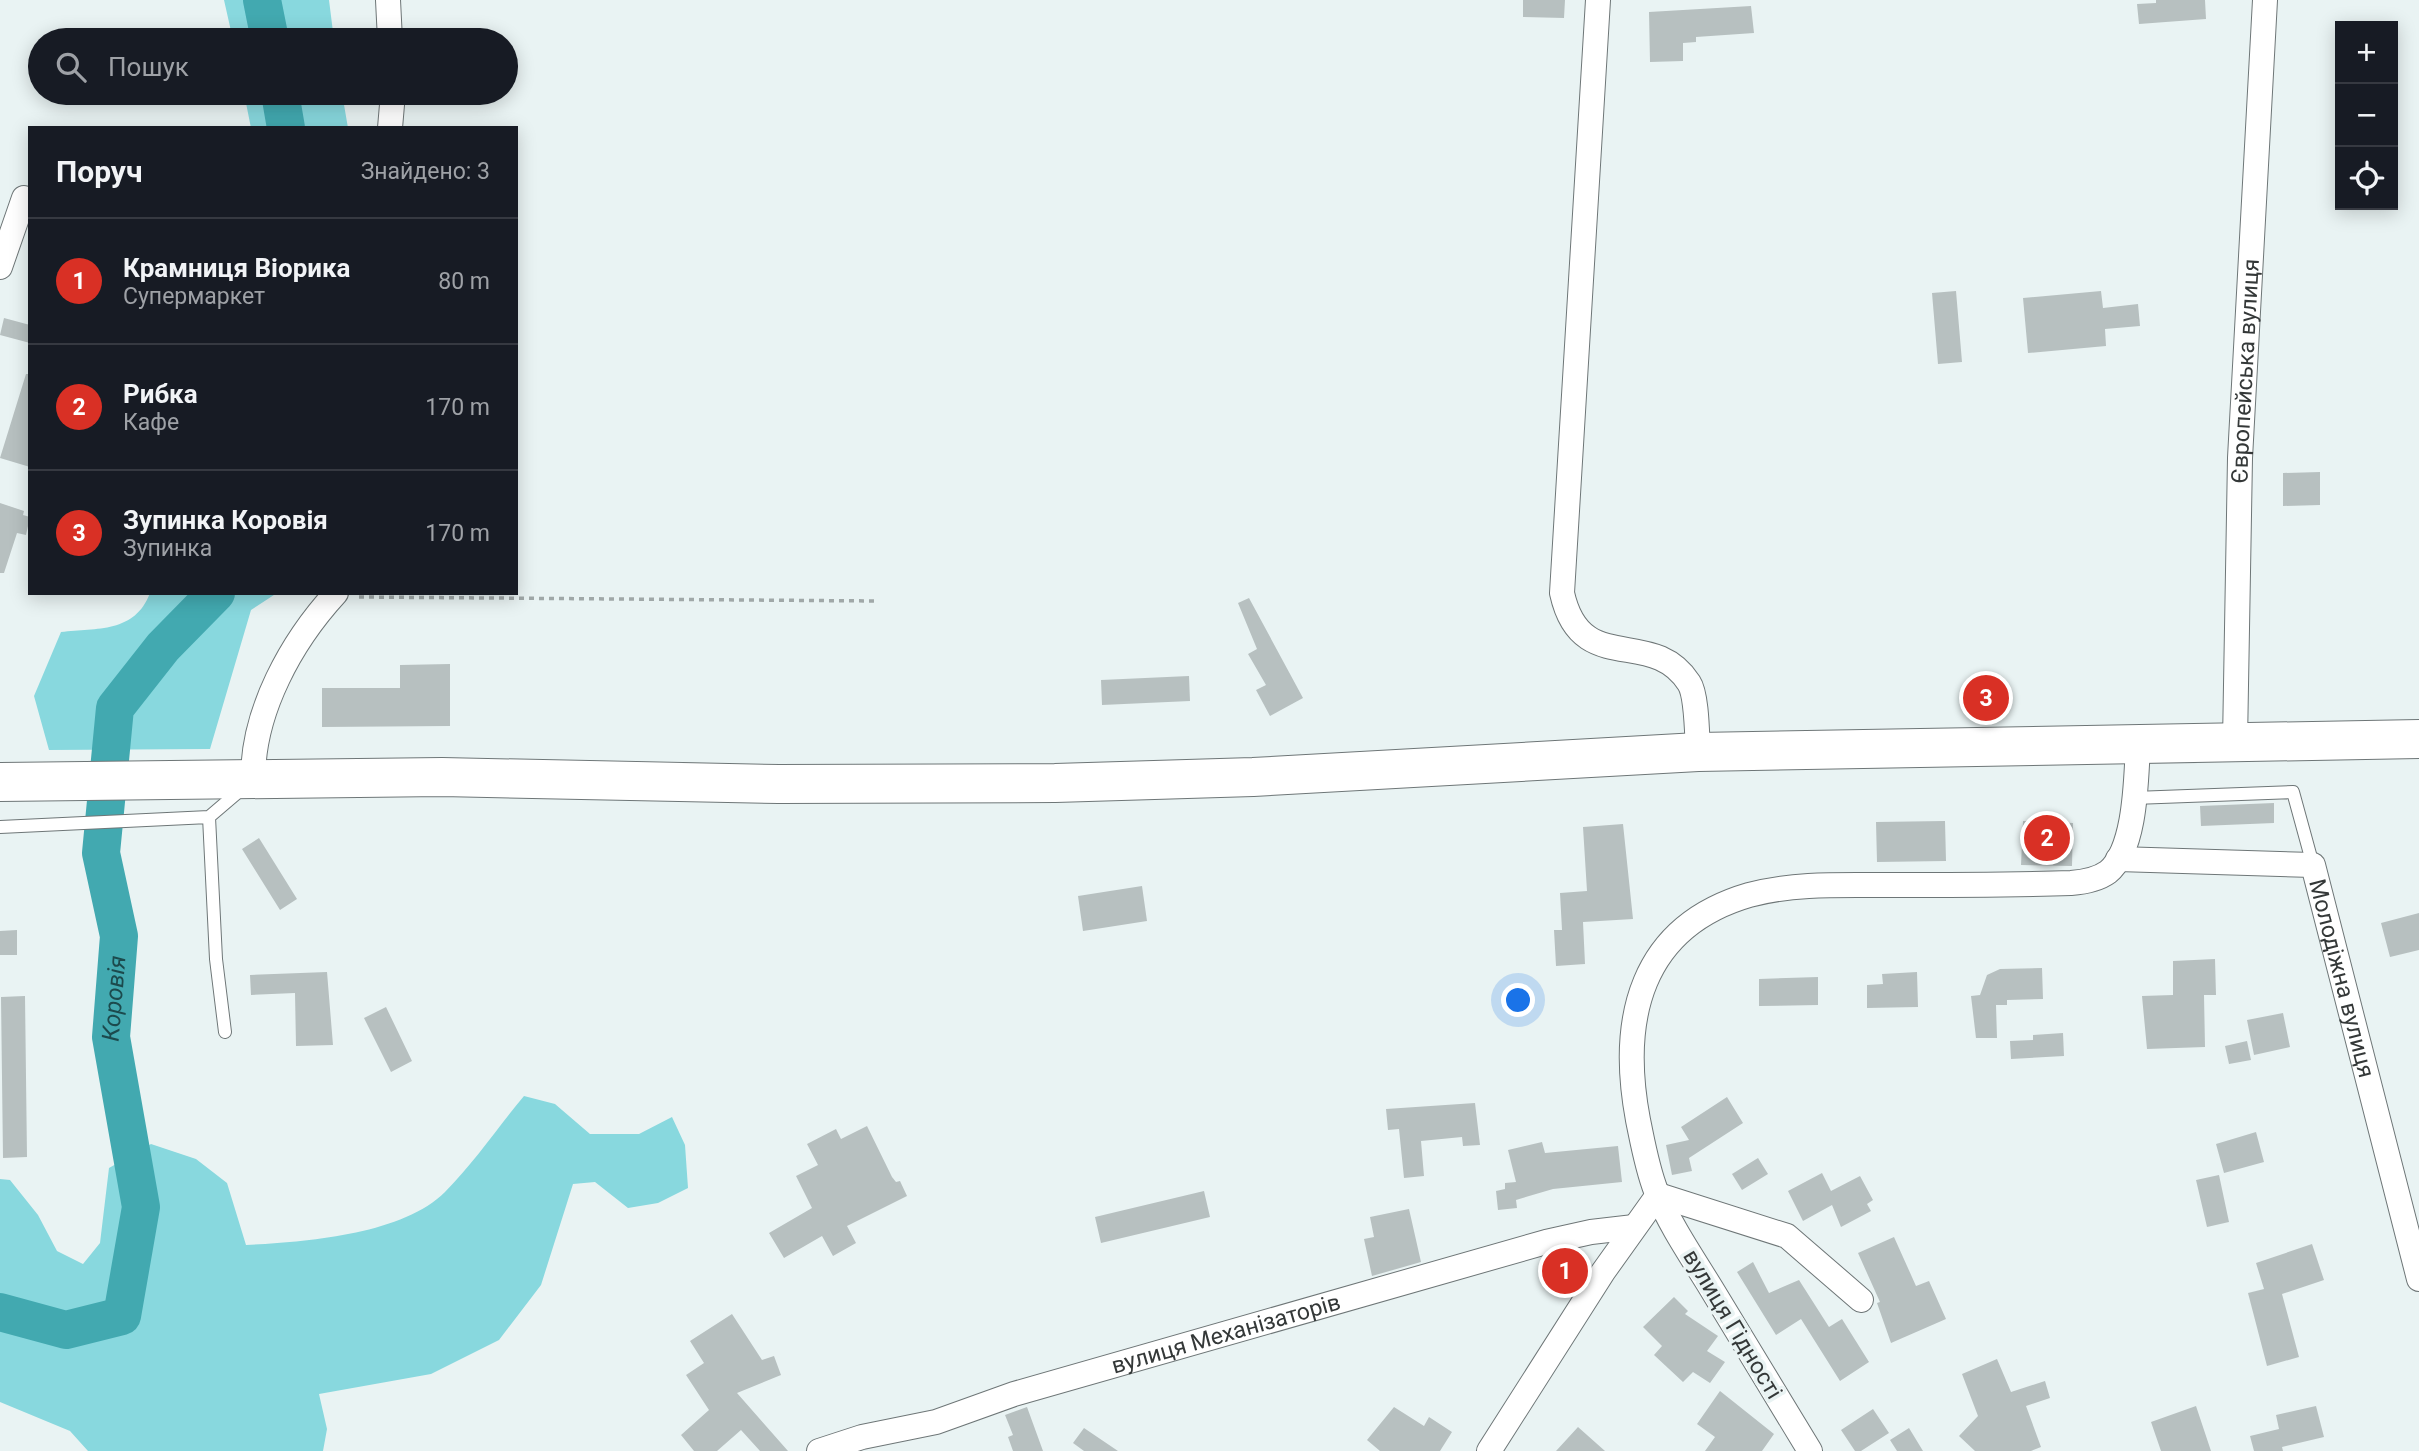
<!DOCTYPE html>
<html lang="uk">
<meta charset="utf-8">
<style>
:root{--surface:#171b24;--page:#242831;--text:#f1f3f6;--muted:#9ea1a6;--line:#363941;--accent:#d93025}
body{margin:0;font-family:Roboto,sans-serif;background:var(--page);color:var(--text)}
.controls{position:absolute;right:21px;top:21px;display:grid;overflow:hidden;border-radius:0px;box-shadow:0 4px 18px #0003}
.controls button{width:63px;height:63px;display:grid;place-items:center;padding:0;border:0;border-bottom:2px solid var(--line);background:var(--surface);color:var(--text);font:35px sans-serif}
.you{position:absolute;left:1519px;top:1001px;width:24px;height:24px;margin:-18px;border:5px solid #fff;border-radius:50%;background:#1a73e8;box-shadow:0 0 0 10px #1a73e833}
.badge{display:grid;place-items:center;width:46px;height:46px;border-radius:50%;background:var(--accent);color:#fff;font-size:23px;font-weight:700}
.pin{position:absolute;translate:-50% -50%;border:4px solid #fff;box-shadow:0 2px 7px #0006}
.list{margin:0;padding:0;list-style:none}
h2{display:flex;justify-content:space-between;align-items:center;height:91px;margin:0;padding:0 28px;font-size:30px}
h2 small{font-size:23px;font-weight:400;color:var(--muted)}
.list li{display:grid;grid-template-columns:46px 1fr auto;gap:21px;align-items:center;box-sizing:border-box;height:126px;padding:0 28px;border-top:2px solid var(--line)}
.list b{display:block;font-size:26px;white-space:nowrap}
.list p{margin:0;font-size:23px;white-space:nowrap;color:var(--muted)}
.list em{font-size:23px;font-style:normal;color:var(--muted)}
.icon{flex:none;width:38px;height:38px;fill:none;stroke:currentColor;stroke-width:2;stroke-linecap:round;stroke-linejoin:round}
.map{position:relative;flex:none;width:2419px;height:1451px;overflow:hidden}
.search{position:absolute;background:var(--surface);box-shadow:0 4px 18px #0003;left:28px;top:28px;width:490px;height:77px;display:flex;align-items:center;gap:18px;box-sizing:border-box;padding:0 24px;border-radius:38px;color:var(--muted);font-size:26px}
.panel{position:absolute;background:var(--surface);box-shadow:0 4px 18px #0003;left:28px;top:126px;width:490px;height:469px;border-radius:0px}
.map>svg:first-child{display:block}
</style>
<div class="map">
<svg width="2419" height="1451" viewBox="0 0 2419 1451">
<rect width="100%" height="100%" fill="#e9f3f3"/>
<path fill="#88d8de" d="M224 0H329L334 40H233Z
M244 93H342L348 128H251Z
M150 593H277L251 610 210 749 49 750 34 696 61 632C97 628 135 633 150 593Z
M524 1096 555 1104 590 1134H639L672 1117 685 1145 688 1188 658 1203 628 1208 595 1182 573 1184 541 1285 499 1340 431 1374 319 1394 327 1429 323 1451H88L70 1431 0 1402V1179L10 1180 38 1215 57 1251 83 1264 100 1243 109 1168 151 1144 196 1159 227 1183 246 1245C304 1242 402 1235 445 1192 474 1163 498 1127 524 1096Z"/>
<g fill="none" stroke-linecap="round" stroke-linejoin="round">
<g stroke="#42a9b0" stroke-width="38">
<path d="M262 0 270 40"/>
<path d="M280 93 286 128"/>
<path id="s1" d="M0 1312 66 1330 122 1316 141 1207 111 1037 119 936 101 853 115 708 163 647 216 593"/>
</g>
</g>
<path fill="#b7c0c0" d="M1523 0H1565L1564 18 1523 17Z
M2156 0H2205L2206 19 2139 24 2137 4 2156 3Z
M1751 6 1754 33 1696 37V42L1683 43V61L1650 62 1649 12Z
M1956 291 1962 362 1938 364 1932 293Z
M2101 291 2103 308 2138 304 2140 326 2105 329 2106 346 2028 353 2023 298Z
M4 318 30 325V343L0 335Z
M26 374H30V467L0 458Z
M2320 472V505L2283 506V473Z
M0 503 24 511 23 515 30 517 26 535 17 533 4 573H0Z
M1249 598 1303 698 1270 716 1256 690 1266 685 1248 654 1257 649 1238 603Z
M450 664V726L322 727V688H400V665Z
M1189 676 1190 701 1102 705 1101 680Z
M2274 803V823L2201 826 2200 806Z
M1945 821 1946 861 1877 862 1876 822Z
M2023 821 2073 823 2072 866 2021 865Z
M1623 824 1633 919 1583 922 1585 964 1556 966 1554 930H1562L1560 893 1587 891 1583 827Z
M259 838 297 899 280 910 242 849Z
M1142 886 1147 921 1083 931 1078 896Z
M2419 913V950L2390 957 2381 923Z
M17 930V955H0V931Z
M2215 959 2216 995H2204L2205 1047 2147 1049 2142 996 2173 995V961Z
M2042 968 2043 999 2007 1000V1005H1996L1997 1038H1976L1971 996 1980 995 1987 975 2000 969Z
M327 972 333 1045 296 1046 295 993 251 995 250 975Z
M1917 972 1918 1007 1867 1008V985L1883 984 1882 974Z
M1818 977V1005L1759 1006V979Z
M25 996 27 1157 3 1158 1 997Z
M386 1007 412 1061 391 1072 364 1018Z
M2283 1013 2290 1047 2254 1055 2247 1020Z
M2063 1033 2064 1056 2011 1059 2010 1041 2033 1040V1035Z
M2247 1041 2251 1060 2229 1064 2225 1046Z
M1727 1097 1743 1123 1689 1158 1692 1171 1672 1175 1666 1145 1689 1140 1681 1127Z
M1475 1103 1480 1145 1463 1146 1462 1137 1421 1141 1424 1176 1404 1178 1399 1129 1388 1130 1386 1109Z
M867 1126 892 1177 896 1182 900 1181 907 1196 847 1226 856 1243 833 1256 822 1236 784 1258 769 1233 812 1208 796 1176 818 1165 807 1144 836 1129 841 1139Z
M2256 1132 2264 1162 2224 1173 2216 1144Z
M1542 1142 1545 1153 1618 1146 1622 1182 1553 1189 1516 1200 1517 1208 1498 1210 1496 1191 1505 1189V1183L1516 1182 1508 1150Z
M1758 1158 1768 1174 1742 1190 1732 1174Z
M1822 1173 1831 1191 1860 1176 1873 1200 1867 1204 1871 1211 1841 1227 1832 1205 1803 1221 1788 1191Z
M2219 1175 2229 1222 2207 1227 2196 1180Z
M1204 1191 1210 1217 1101 1243 1095 1217Z
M1409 1209 1421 1262 1372 1276 1364 1239 1374 1237 1370 1217Z
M1894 1237 1916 1286 1929 1281 1946 1319 1891 1343 1877 1303 1880 1302 1858 1253Z
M2312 1244 2324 1280 2282 1294 2299 1357 2267 1366 2248 1293 2264 1289 2256 1263Z
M1753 1262 1769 1293 1799 1280 1829 1327 1842 1319 1869 1362 1840 1381 1801 1319 1776 1335 1737 1272Z
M1674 1297 1688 1311 1685 1314 1718 1336 1707 1351 1725 1362 1710 1383 1693 1372 1683 1382 1654 1355 1662 1346 1643 1327Z
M732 1314 762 1360 774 1356 781 1375 737 1393 788 1451H760L741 1430 717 1451H694L681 1435 709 1410 686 1375 704 1363 690 1341Z
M1997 1359 2011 1392 2045 1381 2050 1398 2026 1406 2041 1447 2031 1451H1975L1959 1436 1978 1416 1962 1374Z
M1720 1391 1774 1434 1762 1451H1705L1715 1437 1697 1424Z
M2196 1406 2211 1451H2161L2151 1422Z
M2316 1406 2324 1437 2282 1447 2283 1451H2254L2250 1436 2279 1429 2276 1415Z
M1027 1407 1043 1451H1013L1008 1437 1013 1435 1005 1415Z
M1394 1407 1424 1426 1429 1417 1452 1432 1440 1451H1380L1367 1440Z
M1873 1409 1889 1433 1861 1451H1855L1841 1430Z
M1578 1427 1605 1451H1556Z
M1084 1428 1118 1451H1084L1073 1443Z
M1909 1428 1923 1451H1897L1890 1440Z"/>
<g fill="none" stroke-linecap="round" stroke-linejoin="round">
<g stroke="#6e7677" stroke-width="14">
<path id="lane" d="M2134 798 2293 792 2313 865
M209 817 216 959 225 1032
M0 827 209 817 243 788"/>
</g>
<g stroke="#6e7677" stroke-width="26">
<g id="street">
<path d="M388 0 390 40"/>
<path d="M1598 0 1562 593C1581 679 1652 625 1689 683 1697 695 1697 736 1698 752"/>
<path d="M390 128 393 93"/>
<path d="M0 267 24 198"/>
<path id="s2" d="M2235 742 2240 458 2265 0"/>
<path d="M253 778C253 711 291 642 336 593"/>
<path id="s3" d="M2118 859 2313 865 2419 1279"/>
<path d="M1658 1195 1787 1236 1861 1300"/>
<path id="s4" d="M819 1451 862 1437 936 1422 1014 1394 1546 1242 1591 1232 1634 1227"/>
<path d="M1489 1451 1603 1272 1658 1195"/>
<path d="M1810 1451C1777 1397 1744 1342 1711 1288 1692 1257 1670 1225 1656 1191 1647 1168 1643 1144 1638 1120 1619 1019 1640 927 1749 895 1793 883 1841 885 1886 885 1948 885 2009 885 2071 883 2084 882 2097 880 2108 872 2136 849 2136 779 2138 745"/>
</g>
</g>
<g stroke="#6e7677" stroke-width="40">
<path id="primary" d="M0 782 442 777 779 784 1055 783 1253 777 1698 752 2419 739"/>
</g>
<path stroke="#a0a8a8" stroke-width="3.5" stroke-dasharray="5 5" stroke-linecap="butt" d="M359 597 877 601"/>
<use href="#lane" stroke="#fff" stroke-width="12"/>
<use href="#street" stroke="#fff" stroke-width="24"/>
<use href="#primary" stroke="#fff" stroke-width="38"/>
</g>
<g text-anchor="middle" stroke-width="7" stroke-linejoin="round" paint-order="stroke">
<g font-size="23" fill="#343838" stroke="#e9f3f3">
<text dy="8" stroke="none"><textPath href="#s2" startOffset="371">Європейська вулиця</textPath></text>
<text dy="8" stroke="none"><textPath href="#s3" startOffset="312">Молодіжна вулиця</textPath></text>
<text transform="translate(1733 1324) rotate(59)" y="8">вулиця Гідності</text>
<text dy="8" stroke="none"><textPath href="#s4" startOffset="424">вулиця Механізаторів</textPath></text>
</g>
<g font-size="24" font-style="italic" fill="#1c4a4d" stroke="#e9f3f3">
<text dy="8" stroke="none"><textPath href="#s1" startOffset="448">Коровія</textPath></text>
</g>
</g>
</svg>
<div class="controls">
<button>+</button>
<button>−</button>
<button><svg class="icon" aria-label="locate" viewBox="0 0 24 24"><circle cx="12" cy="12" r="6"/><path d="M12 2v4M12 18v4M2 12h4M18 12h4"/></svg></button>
</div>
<div class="you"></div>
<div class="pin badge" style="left:1565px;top:1271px">1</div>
<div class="pin badge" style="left:2047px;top:838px">2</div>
<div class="pin badge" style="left:1986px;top:698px">3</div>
<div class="search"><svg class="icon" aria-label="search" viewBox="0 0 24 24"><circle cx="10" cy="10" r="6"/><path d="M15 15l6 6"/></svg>Пошук</div>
<section class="panel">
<h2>Поруч<small>Знайдено: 3</small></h2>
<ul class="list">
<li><span class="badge">1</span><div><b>Крамниця Віорика</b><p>Супермаркет</p></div><em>80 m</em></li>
<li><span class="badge">2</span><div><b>Рибка</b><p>Кафе</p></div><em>170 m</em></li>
<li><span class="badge">3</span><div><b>Зупинка Коровія</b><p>Зупинка</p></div><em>170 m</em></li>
</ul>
</section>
</div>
